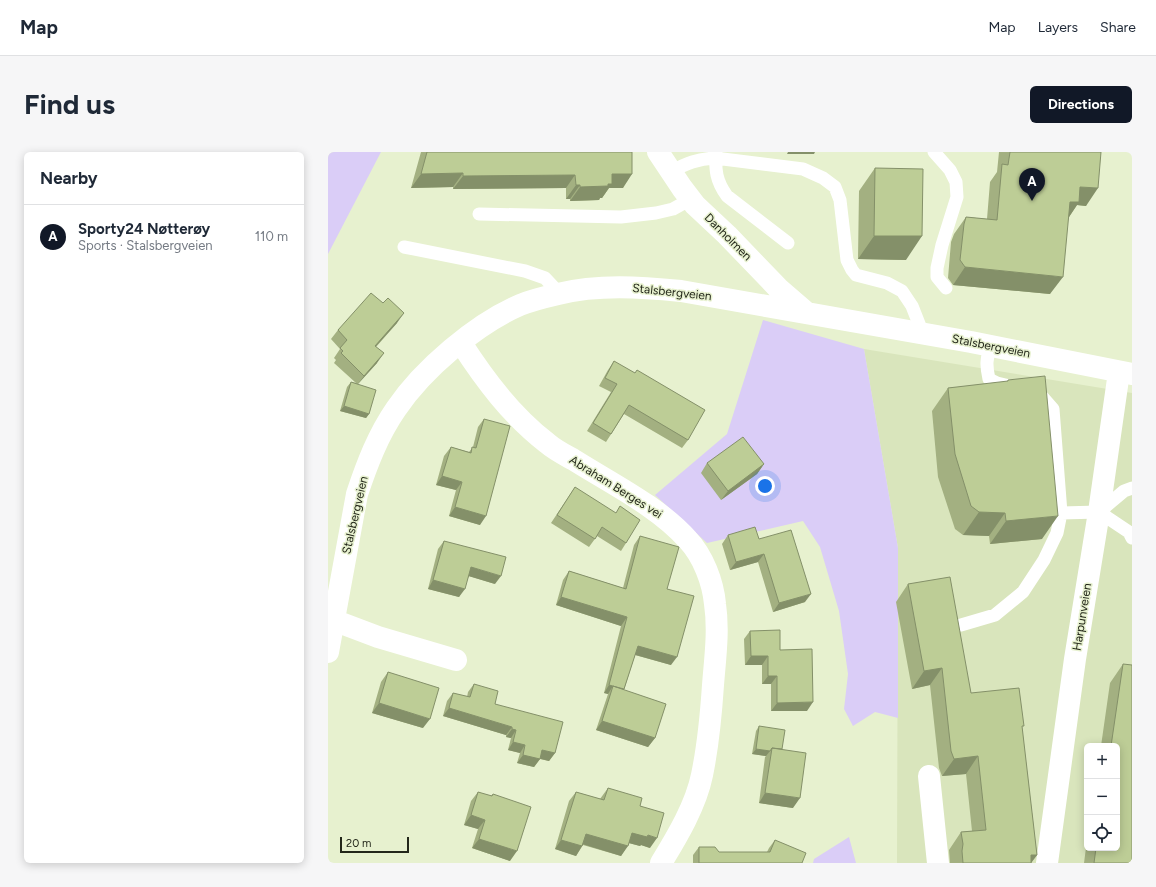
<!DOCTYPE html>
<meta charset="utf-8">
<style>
:root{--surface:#fff;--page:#f6f6f7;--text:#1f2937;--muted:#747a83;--line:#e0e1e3;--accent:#111827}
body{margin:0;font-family:Figtree,sans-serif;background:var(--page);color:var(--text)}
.controls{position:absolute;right:12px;bottom:12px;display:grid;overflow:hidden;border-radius:6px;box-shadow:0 2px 10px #0003}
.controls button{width:36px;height:36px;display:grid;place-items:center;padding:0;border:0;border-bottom:1px solid var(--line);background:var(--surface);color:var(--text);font:20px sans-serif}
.scale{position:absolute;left:12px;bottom:10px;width:69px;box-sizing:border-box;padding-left:4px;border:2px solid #23271a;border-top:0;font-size:11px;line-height:14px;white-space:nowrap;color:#23271a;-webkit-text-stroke:3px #e7f1cf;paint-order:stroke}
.you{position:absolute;left:437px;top:334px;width:14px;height:14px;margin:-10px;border:3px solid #fff;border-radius:50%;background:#1a73e8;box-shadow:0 0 0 6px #1a73e833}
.badge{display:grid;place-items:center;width:26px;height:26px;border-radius:50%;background:var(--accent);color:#fff;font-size:13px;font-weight:700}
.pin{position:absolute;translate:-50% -33px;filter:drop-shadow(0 1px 2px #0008)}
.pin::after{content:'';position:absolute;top:21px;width:14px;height:12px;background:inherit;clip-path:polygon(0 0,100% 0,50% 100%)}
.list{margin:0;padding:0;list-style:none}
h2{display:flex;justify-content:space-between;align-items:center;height:52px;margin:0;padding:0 16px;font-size:17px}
h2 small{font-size:13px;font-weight:400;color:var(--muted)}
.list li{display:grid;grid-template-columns:26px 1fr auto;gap:12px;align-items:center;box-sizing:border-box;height:64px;padding:0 16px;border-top:1px solid var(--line)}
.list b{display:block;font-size:15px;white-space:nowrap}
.list p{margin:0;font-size:13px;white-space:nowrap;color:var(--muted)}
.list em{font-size:13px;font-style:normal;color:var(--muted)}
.icon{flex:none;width:22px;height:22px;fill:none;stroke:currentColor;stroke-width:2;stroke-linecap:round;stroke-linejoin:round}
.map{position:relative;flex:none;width:804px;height:711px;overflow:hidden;border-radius:6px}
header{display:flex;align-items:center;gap:24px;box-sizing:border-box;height:56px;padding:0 20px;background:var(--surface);border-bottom:1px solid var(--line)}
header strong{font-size:19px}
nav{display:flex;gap:22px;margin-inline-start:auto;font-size:14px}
.intro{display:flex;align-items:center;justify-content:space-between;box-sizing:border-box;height:96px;padding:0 24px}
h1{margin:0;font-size:28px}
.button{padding:10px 18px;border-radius:6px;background:var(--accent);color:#fff;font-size:14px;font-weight:700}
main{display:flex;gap:24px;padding:0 24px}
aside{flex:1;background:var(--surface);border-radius:6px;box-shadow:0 2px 10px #0003}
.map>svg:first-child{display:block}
</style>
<header>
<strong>Map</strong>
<nav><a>Map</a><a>Layers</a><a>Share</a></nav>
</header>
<div class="intro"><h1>Find us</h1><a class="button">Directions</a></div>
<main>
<aside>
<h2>Nearby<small></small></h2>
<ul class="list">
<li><span class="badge">A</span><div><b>Sporty24 Nøtterøy</b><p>Sports · Stalsbergveien</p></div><em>110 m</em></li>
</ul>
</aside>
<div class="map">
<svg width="804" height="711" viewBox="0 0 804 711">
<rect width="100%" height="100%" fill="#e7f1cf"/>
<path fill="#d9e5bc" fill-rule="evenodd" d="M536 197 804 241V711H569L570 396ZM759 594H789V696H759Z"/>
<path fill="#dacdf7" d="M0 0H53L0 102Z
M435 168 536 197 570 396V566L547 560 525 574 516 557 520 522 511 459 492 395 475 369 379 391 327 343 399 282Z
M521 685 528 711H485L486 707Z"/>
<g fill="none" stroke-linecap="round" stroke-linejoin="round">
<path stroke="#fff" stroke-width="13" d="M388 0C387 18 388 29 399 44L460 91
M606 0 622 18 628 30 629 45 614 93 609 116V125L618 136
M343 20C358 11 370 7 387 6L475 17 495 26 507 35 512 48 519 108 524 118 528 123 559 131 574 139 584 154 595 182
M151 62 293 65 328 61 345 57 363 47
M76 95 197 119 217 126 231 141
M663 194C658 206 658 214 661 227L669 231 686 235
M771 360 796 339 804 336
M733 361 771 360 801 380 804 386
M633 473 667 463 695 440 716 408 729 381 733 361 725 257 711 241 707 240"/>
<path stroke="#fff" stroke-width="22" d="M330 0 354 36 367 53 399 83 450 136 479 161
M133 191C157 228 183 263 219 291 227 298 237 303 246 308 284 332 331 355 360 388 375 404 385 430 387 452 391 479 387 507 385 533 383 563 380 594 374 623 368 653 349 685 333 711
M5 468 50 485 128 508
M0 500 29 342C39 312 50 283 68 257 95 217 148 172 192 153 204 148 217 145 230 142 270 132 313 135 353 139L643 190 804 222
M601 624 610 711
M719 711 747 507 771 360 791 220"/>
</g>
<path fill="#a3b081" d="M93 0H304L295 36H281L274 46H272L271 48 242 49V47H238V36L125 37V35L83 36Z
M671 0H773L758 54 749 53 741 65 722 142 625 133 620 126 623 90 626 82 638 65 659 67 662 30 669 20Z
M547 16 578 108 530 107 531 39Z
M69 171 48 195 49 211 30 232 41 262 38 266 12 259 19 235 23 230 28 231 6 211 8 208 6 206 12 197 3 187 10 178Z
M286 209 360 288 354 296 296 262 278 290 259 279 283 240 271 234 280 218Z
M680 228 714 387 662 392 661 384 635 383 627 377 610 325 604 259 620 236 679 230Z
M156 267 152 373 121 364 128 338 108 333 116 304 123 295 141 300 145 295 150 275Z
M379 311 436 312 429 322 393 348 373 321Z
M247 335 298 391 293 399 269 384 261 395 223 371Z
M400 383 431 387 477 450 445 460 430 410 402 418 394 392Z
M312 384 339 437 343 513 307 503 296 538 327 586 320 595 268 578 280 542 276 541 293 474 228 453 235 428 241 419 295 436 306 393Z
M116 389 167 432 141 424 131 445 100 437 110 397Z
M580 432 643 541 694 576 709 703 703 711H622L621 698 633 680 644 679 638 622 614 624 611 616 602 533 584 537 568 450Z
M422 479 452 498 479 559H443V532H434V513H417L416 487Z
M795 512 804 711H756L759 688V696H789V594H773L782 531Z
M60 520 95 576 44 561 53 530Z
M146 532 167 552 227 601 221 609 212 607 206 615 189 611 192 601 180 598 183 586 178 585V583L115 564 119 549 125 541 139 545 140 540Z
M431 574 454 597 465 656 431 651 437 605 438 604 424 602 428 579Z
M280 636 312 654 322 696 313 693 312 694 301 691 293 704 255 693 248 704 227 697 241 649 248 640 272 647Z
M150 640 163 644 165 642 182 709 144 696 150 677 136 673 143 649Z
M447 688 474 711H365V703L371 695 391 700H439L441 696Z"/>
<path fill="#849069" d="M460 0H487L486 2H459Z
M135 21 125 35 83 36 93 22Z
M284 22H304L295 36H281L274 46H272L271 48 242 49 252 35Z
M247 23 238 36 125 37 135 24Z
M248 33H252L242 47H238Z
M752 35 770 36 758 54 749 53 739 68 741 52Z
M546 84H594L578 108 530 107Z
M637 115 735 125 722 142 625 133Z
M76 161 69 171 40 203 47 194Z
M56 201 49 211 29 233 36 224Z
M16 254 41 262 38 266 12 259Z
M436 312 429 322 393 348 400 339Z
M114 324 134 330 128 338 108 333Z
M127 355 158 364 152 373 121 364Z
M651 360 677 361 661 384 635 383Z
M730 364 714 387 662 392 678 369Z
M436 402 430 410 402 418 408 410Z
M143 415 173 424 167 432 137 423Z
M105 428 137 437 131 445 100 437Z
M483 442 477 450 445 460 451 451Z
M233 445 299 465 293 474 228 453Z
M310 494 349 505 343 513 304 502Z
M423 504H440L434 513H417Z
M614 516 602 533 584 537 596 519Z
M440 524H449L443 532H434Z
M281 533 296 537 285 534 280 542 276 541Z
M485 550 479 559H443L449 551Z
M51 551 102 567 95 576 44 561Z
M121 556 184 575 178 583 115 564Z
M274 569 327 586 320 595 268 578Z
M184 577 188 578 183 586 178 585Z
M185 590 197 593 192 601 180 598Z
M428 597 442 599 438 604 424 602Z
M214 598 227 601 221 609 209 606Z
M195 603 212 607 206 615 189 611Z
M650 604 638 622 614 624 626 607Z
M437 641 472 646 465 656 431 651Z
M143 663 157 668 150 677 136 673Z
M304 681 320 683 329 686 322 696 313 693 312 694 297 690Z
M258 682 300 694 293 704 251 691Z
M151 687 189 699 182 709 144 696Z
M233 688 254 694 248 704 227 697Z
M703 703H709L703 711Z"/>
<path fill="#bdcd96" stroke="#849069" d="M99 0H304V22H284V32H280V34L252 35V33H248L247 23 135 24V21L93 22Z
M682 0H773L770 36 752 35 751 50H742L735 125 637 115 632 108 636 72 638 65 669 68 674 12 680 13Z
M547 16 595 17 594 84H546Z
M43 141 55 151 60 146 76 161 47 194 56 201 36 224 13 201 15 199 12 196 19 188 10 178Z
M286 209 307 221 309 218 377 258 360 288 301 253 283 282 265 271 289 232 277 226Z
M717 224 730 364 678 369 677 361 651 360 643 354 627 302 620 236 680 229V228Z
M23 230 48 238 41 262 16 254Z
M156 267 182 274 158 364 127 355 134 330 114 324 123 295 143 301 144 295 148 296Z
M415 285 436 312 400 339 379 311Z
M247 335 288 361 292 354 312 368 298 391 274 375 267 387 229 363Z
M427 375 431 387 463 378 483 442 451 451 436 402 408 410 400 383Z
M312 384 351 395 339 437 366 444 349 505 310 494 296 537 281 533 299 465 233 445 241 419 298 437Z
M116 389 178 405 173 424 143 415 137 437 105 428Z
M622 425 643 541 691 536 696 574H694L709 703H703V711H635L634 699 635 692 633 680 658 678 650 604 626 607 623 599 614 516 596 519 580 432Z
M452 478V498L484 497 485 550 449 551V524H440V504H423L422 479Z
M795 512 804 513V711H766L768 696H789V594H783Z
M60 520 111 536 102 567 51 551Z
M146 532 170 539 167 552 235 570 227 601 214 598 212 607 195 603 197 593 185 590 188 578 184 577V575L121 556 125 541 142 545Z
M285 534 338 552 327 586 274 569Z
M431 574 457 578 454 597 444 596 442 599 428 597Z
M444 596 478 601 472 646 437 641Z
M280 636 314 646 312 654 336 661 329 686 320 683 319 685 304 681 300 694 258 682 254 694 233 688 248 640 276 648Z
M150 640 164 644 165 642 203 655 189 699 151 687 157 668 143 663Z
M447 688 478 701 474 711H371V695H387L391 700H442Z"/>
<g text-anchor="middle" stroke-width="3" stroke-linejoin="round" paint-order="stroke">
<g font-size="12" fill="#23271a" stroke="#e7f1cf">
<text transform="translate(400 85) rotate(45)" y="4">Danholmen</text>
<text transform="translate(344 140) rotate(6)" y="4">Stalsbergveien</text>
<text transform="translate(663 194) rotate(11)" y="4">Stalsbergveien</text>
<text transform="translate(288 335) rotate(32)" y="4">Abraham Berges vei</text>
<text transform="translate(27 363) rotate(-77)" y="4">Stalsbergveien</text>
<text transform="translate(754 465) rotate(-81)" y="4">Harpunveien</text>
</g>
</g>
</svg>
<div class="controls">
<button>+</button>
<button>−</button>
<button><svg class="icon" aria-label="locate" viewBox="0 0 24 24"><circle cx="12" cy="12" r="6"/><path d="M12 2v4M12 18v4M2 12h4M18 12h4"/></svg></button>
</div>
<div class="scale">20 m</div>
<div class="you"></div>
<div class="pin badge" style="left:704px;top:49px">A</div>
</div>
</main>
